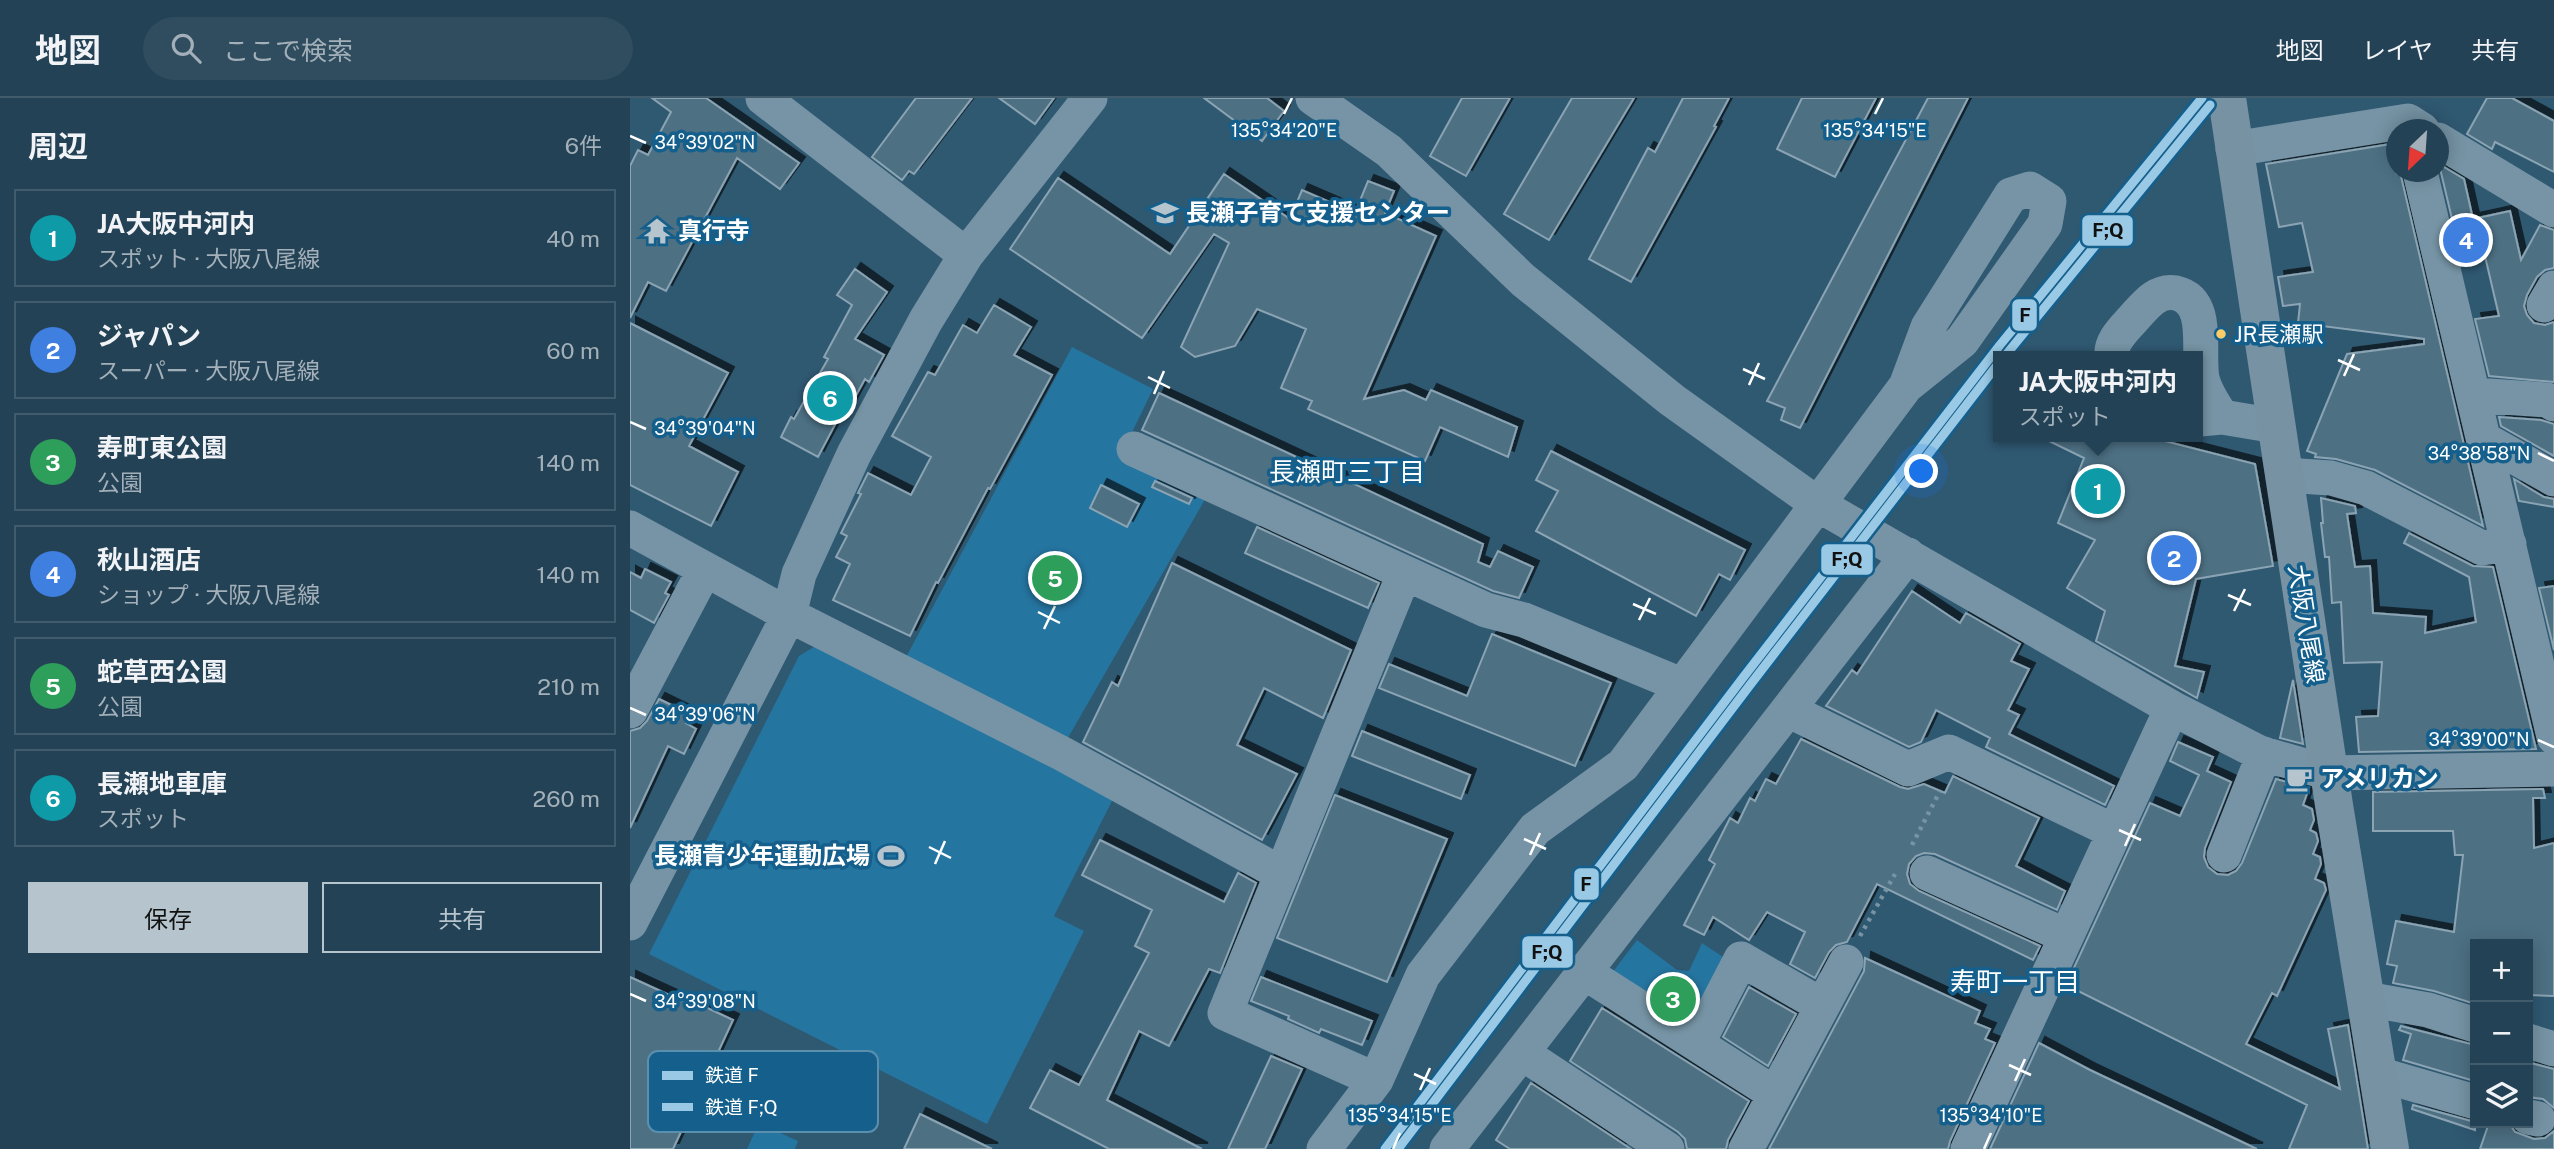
<!DOCTYPE html>
<html lang="ja">
<meta charset="utf-8">
<style>
:root{--surface:#234255;--page:#2f4d5f;--text:#f1f3f6;--muted:#a3b0b9;--line:#405b6c;--accent:#b6c5cd}
body{margin:0;font-family:"Public Sans","Noto Sans JP",sans-serif;background:var(--page);color:var(--text)}
.controls{position:absolute;right:21px;bottom:21px;display:grid;overflow:hidden;border-radius:0px;box-shadow:0 4px 18px #0003}
.controls button{width:63px;height:63px;display:grid;place-items:center;padding:0;border:0;border-bottom:2px solid var(--line);background:var(--surface);color:var(--text);font:35px sans-serif}
.compass{position:absolute;left:1756px;top:21px;width:63px;height:63px;border-radius:50%;background:var(--surface);box-shadow:0 4px 18px #0003;rotate:205deg}
.you{position:absolute;left:1292px;top:374px;width:24px;height:24px;margin:-18px;border:5px solid #fff;border-radius:50%;background:#1a73e8;box-shadow:0 0 0 10px #1a73e833}
.badge{display:grid;place-items:center;width:46px;height:46px;border-radius:50%;background:var(--accent);color:#fff;font-size:23px;font-weight:700}
.pin{position:absolute;translate:-50% -50%;border:4px solid #fff;box-shadow:0 2px 7px #0006}
.popup{position:absolute;left:1363px;top:253px;width:210px;height:91px;box-sizing:border-box;display:grid;place-content:center;border-radius:0px;background:var(--surface);filter:drop-shadow(0 2px 5px #0005);font-size:23px;white-space:nowrap;color:var(--muted)}
.popup b{font-size:26px;color:var(--text)}
.popup::after{content:'';position:absolute;left:50%;top:100%;margin-left:-14px;border:14px solid transparent;border-top-color:var(--surface)}
.list{margin:0;padding:0;list-style:none}
h2{display:flex;justify-content:space-between;align-items:center;height:91px;margin:0;padding:0 28px;font-size:30px}
h2 small{font-size:23px;font-weight:400;color:var(--muted)}
.list li{display:grid;grid-template-columns:46px 1fr auto;gap:21px;align-items:center;box-sizing:border-box;height:98px;margin:0 14px 14px;padding:0 14px;border:2px solid var(--line);border-radius:0px}
.list b{display:block;font-size:26px;white-space:nowrap}
.list p{margin:0;font-size:23px;white-space:nowrap;color:var(--muted)}
.list em{font-size:23px;font-style:normal;color:var(--muted)}
.actions{display:flex;gap:14px;padding:21px 28px}
.actions a{flex:1;padding:16px 0;border:2px solid var(--accent);border-radius:0px;text-align:center;font-size:24px;color:var(--accent)}
.actions .main{background:var(--accent);color:#111}
.icon{flex:none;width:38px;height:38px;fill:none;stroke:currentColor;stroke-width:2;stroke-linecap:round;stroke-linejoin:round}
.map{position:relative;flex:none;width:1924px;height:1051px;overflow:hidden}
header{display:flex;align-items:center;gap:42px;box-sizing:border-box;height:98px;padding:0 35px;background:var(--surface);border-bottom:2px solid var(--line)}
header strong{font-size:33px}
nav{display:flex;gap:38px;margin-inline-start:auto;font-size:24px}
.search{width:490px;height:63px;background:var(--page);display:flex;align-items:center;gap:18px;box-sizing:border-box;padding:0 24px;border-radius:38px;color:var(--muted);font-size:26px}
main{display:flex}
aside{flex:1;background:var(--surface)}
.map>svg:first-child{display:block}
</style>
<header>
<strong>地図</strong>
<div class="search"><svg class="icon" aria-label="search" viewBox="0 0 24 24"><circle cx="10" cy="10" r="6"/><path d="M15 15l6 6"/></svg>ここで検索</div>
<nav><a>地図</a><a>レイヤ</a><a>共有</a></nav>
</header>
<main>
<aside>
<h2>周辺<small>6件</small></h2>
<ul class="list">
<li><span class="badge" style="background:#0f9aa8">1</span><div><b>JA大阪中河内</b><p>スポット · 大阪八尾線</p></div><em>40 m</em></li>
<li><span class="badge" style="background:#3f7fe0">2</span><div><b>ジャパン</b><p>スーパー · 大阪八尾線</p></div><em>60 m</em></li>
<li><span class="badge" style="background:#2e9e5b">3</span><div><b>寿町東公園</b><p>公園</p></div><em>140 m</em></li>
<li><span class="badge" style="background:#3f7fe0">4</span><div><b>秋山酒店</b><p>ショップ · 大阪八尾線</p></div><em>140 m</em></li>
<li><span class="badge" style="background:#2e9e5b">5</span><div><b>蛇草西公園</b><p>公園</p></div><em>210 m</em></li>
<li><span class="badge" style="background:#0f9aa8">6</span><div><b>長瀬地車庫</b><p>スポット</p></div><em>260 m</em></li>
</ul>
<div class="actions"><a class="main">保存</a><a>共有</a></div>
</aside>
<div class="map">
<svg width="1924" height="1051" viewBox="0 0 1924 1051">
<defs>
<filter id="shadow"><feDropShadow dx="6" dy="-6" stdDeviation="0" flood-color="#0009"/></filter>
</defs>
<rect width="100%" height="100%" fill="#2f5871"/>
<path fill="#2575a1" d="M442 249 523 291 491 357 577 398 435 645 275 561Z
M187 547 485 697 424 818 454 833 357 1026 19 856 169 558Z
M1007 842 1047 872 1059 873 1072 845 1096 861 1060 924 979 879Z
M129 1025 168 1043 165 1051H117Z"/>
<path fill="#4e6f83" stroke="#8ba4b3" stroke-width="2" filter="url(#shadow)" d="M22 0H76L169 65 150 91 107 60 36 193 18 184 0 220V68L8 52 18 57 41 14Z
M286 0H342L284 76 279 73 272 82 242 59Z
M369 0H424L405 26Z
M574 0H637L654 13 632 43Z
M832 0H880L836 78 800 58Z
M942 0H1004L919 142 874 116Z
M1053 0H1099L1084 28 1086 29 1001 184 959 161 1018 50 1025 54Z
M1172 0H1246L1205 79 1147 51Z
M1298 0H1338L1170 330 1151 322 1155 310 1137 303Z
M1857 0H1882L1924 23V74L1865 44 1862 51 1837 36Z
M1767 45V75L1770 74 1853 428 1745 372 1706 361 1685 359 1686 356 1677 353 1717 256 1794 246V241L1668 225 1670 206 1653 208 1648 179 1683 174 1672 125 1649 129 1636 66Z
M1809 66 1834 81 1843 121 1880 113 1891 162 1910 127 1924 132V170L1915 172 1907 179 1897 197 1894 208 1897 217 1904 225 1915 227 1924 224V284L1859 278 1845 221 1869 218 1854 154 1831 159Z
M594 76 660 121 672 92 725 115 738 83 764 93 755 115 806 138 734 301 774 292 796 302 801 292 887 329 878 359 810 329 795 363 678 311 682 303 651 290 676 231 627 211 605 248 565 259 551 249 599 145 584 136 512 240 380 151 428 80 540 156Z
M225 171 257 194 225 241 254 257 239 284 235 281 213 321 209 319 188 359 151 339 161 319 164 321 198 261 194 259 222 207 207 197Z
M364 207 401 229 384 257 422 277 360 391 358 390 308 485 306 484 280 538 203 502 220 466 206 459 217 438 211 435 231 396 228 395 238 375 281 397 301 359 262 338 298 274 305 277 333 227 347 235Z
M0 225 98 275 59 348 108 374 81 428 0 387Z
M529 295 853 446 848 464 860 469 868 453 903 469 889 500 863 493 512 332Z
M1869 319 1911 322 1924 326V358L1871 328Z
M1411 339H1519L1625 366 1643 468 1566 481 1545 568 1574 574 1567 600 1466 543 1475 513 1437 490 1465 442 1428 425 1454 360Z
M921 353 1115 452 1100 482 1089 476 1066 518 906 433 928 393 906 382Z
M1884 381 1914 399 1924 401V409L1889 403Z
M525 383 562 400 559 406 522 389Z
M471 387 509 406 497 429 460 410Z
M1691 400 1725 408 1726 415 1717 416 1725 469 1740 468 1743 515 1796 519 1795 535 1846 524 1839 479 1774 445 1779 435 1843 468 1863 469 1906 651 1729 654 1726 619 1748 618 1752 564 1714 565 1711 504 1702 505 1699 459H1695L1691 425H1693Z
M627 429 749 485 738 510 615 455Z
M542 465 721 552 693 620 634 590 607 647 667 676 632 742 453 644 482 584 488 588Z
M15 471 41 484 35 495 39 497 24 525 0 512V474L11 480Z
M1924 488V552L1909 490Z
M1282 493 1330 525 1336 515 1390 546 1381 563 1399 571 1378 612 1389 617 1379 636 1484 688 1475 707 1356 649 1360 640 1306 612 1291 644 1279 649 1196 608 1222 572 1227 576Z
M862 536 981 585 945 668 749 590 759 566 837 598Z
M1663 582 1673 646 1650 640Z
M29 601 60 616 56 625 66 631 54 656 38 648 0 730V633L10 630 17 623Z
M732 633 840 677 831 701 722 658Z
M1171 641 1270 689 1278 691 1294 686 1315 695 1323 678 1409 720 1386 768 1435 793 1427 812 1305 756 1294 755 1286 758 1279 766 1277 776 1280 786 1289 793 1410 848 1403 862 1247 786 1217 844 1206 847 1199 854 1185 880 1160 866 1175 834 1137 814 1119 842 1083 819 1074 837 1054 827 1085 766 1079 762 1100 720 1108 725 1120 700 1125 703 1136 681 1146 686Z
M1548 644 1583 659 1577 673 1601 684 1575 750 1574 759 1578 769 1587 776 1598 777 1606 773 1612 765 1646 681 1679 690 1673 707 1682 711 1684 722 1680 732 1686 735 1688 743 1683 756 1690 759 1691 766 1685 781 1694 785 1696 792 1647 898 1642 895 1616 946 1710 991 1698 931 1718 927 1738 1051H1659L1677 1007 1436 887 1520 705 1550 718 1569 677 1540 663Z
M1913 691 1915 700H1903L1904 750 1924 745V898L1898 897V846H1845V906L1804 893 1763 885 1767 868 1757 866 1766 823 1824 834 1833 757H1825L1823 733H1743V694Z
M705 697 817 741 757 884 647 840Z
M470 742 594 804 608 775 626 785 590 875 579 871 539 948 509 933 477 1002 572 1051H479L400 1010 420 972 449 987 519 855 505 848 522 812 452 777Z
M1235 860 1350 913 1345 925 1360 931 1355 941 1365 945 1320 1043 1318 1051H1139L1234 873Z
M0 879 63 908 65 904 103 922 43 1051H0Z
M631 879 742 923 732 947 691 931 689 935 658 921 659 918 621 903Z
M1119 889 1166 916 1138 968 1093 939Z
M972 910 1119 1003 1098 1042 1096 1051H1057L1055 1041 1048 1034 940 963Z
M1771 928 1845 947 1844 983 1773 962 1781 936 1769 932Z
M1409 945 1460 972 1627 1051H1360Z
M641 958 672 971 635 1051H598Z
M1901 965 1924 971V1010L1913 1001 1898 999V977Z
M901 985 1001 1051H880L866 1042Z
M1783 1007 1845 1024V1032L1782 1011Z
M290 1016 362 1051H274Z
M1859 1025H1879L1885 1034 1904 1041 1915 1040 1924 1033V1051H1850Z"/>
<g fill="none" stroke-linecap="round" stroke-linejoin="round">
<path stroke="#7694a5" stroke-width="4.5" stroke-dasharray="3.5 5" stroke-linecap="butt" d="M1282 747 1310 693
M1230 838 1265 776"/>
<path stroke="#7694a5" stroke-width="35" d="M133 0 336 157
M683 0 759 53 893 182 1042 302 1189 407 1542 610 1630 655 1699 675 1924 671
M1808 42 1924 112
M1603 51 1778 23 1792 32
M1790 74 1924 639
M1914 207 1924 190
M1482 258C1480 244 1494 231 1502 222 1514 209 1526 191 1546 195 1581 203 1567 254 1572 280 1575 294 1584 307 1592 319
M1844 297 1917 302 1924 306
M1570 321 1592 319 1646 328
M1855 342 1924 381
M504 351 856 512 894 522 1051 587
M1654 377 1701 380 1736 390 1852 450 1879 446
M0 430 159 517 431 655 652 776
M1158 612 1278 671 1319 654 1485 734
M0 613 75 471
M1594 757 1634 656
M1297 775 1436 838
M0 825 159 517 169 476 224 356 296 222 336 157 460 0
M954 874 1145 996
M1736 901 1798 912 1845 927
M1898 943 1924 951
M1067 946 1111 861 1191 907
M892 955 1037 1051
M1748 976 1845 1004
M746 982 595 915 774 476
M1898 1019 1908 1021
M694 1051 746 982 793 877 905 731 993 667 1276 288 1298 229 1381 97 1400 91 1419 103 1415 126 1332 243 1276 288
M817 1051 1278 457
M1116 1051 1216 864
M1338 1051 1542 610"/>
<path stroke="#7692a3" stroke-width="38" d="M1597 0 1704 707 1760 1051"/>
<g stroke="#145f8c" stroke-width="14">
<path id="rail-1" d="M755 1051 1112 581 1370 247 1572 0"/>
</g>
<g stroke="#145f8c" stroke-width="14">
<path id="rail-2" d="M1375 258 1580 7
M768 1051 1120 587 1368 266"/>
</g>
<use href="#rail-1" stroke="#99c9e5" stroke-width="9"/>
<use href="#rail-2" stroke="#99c9e5" stroke-width="9"/>
</g>
<path fill="none" stroke="#fff" stroke-width="2.5" d="M654 16 662 0M1245 16 1253 0M0 38 16 45M1708 262 1730 272M1113 271 1135 281M1714 278 1724 256M518 279 540 290M1119 287 1129 265M524 296 534 273M0 324 16 331M1908 355 1924 363M1598 497 1621 507M1003 506 1026 516M1604 513 1615 491M408 514 430 525M1009 522 1020 500M414 531 425 508M0 610 16 617M1908 642 1924 649M1489 732 1511 742M894 741 916 751M1495 748 1505 726M299 749 321 760M900 757 910 735M305 766 315 743M0 896 16 903M1379 967 1401 977M784 976 806 986M1385 983 1395 961M790 992 800 970M763 1051 770 1035M1354 1051 1361 1035"/>
<defs>
<g id="school-bare" transform="scale(2.1)"><path d="M0-5L7-2L0 1L-7-2ZM-4 1L0 2.5L4 1V4Q0 6-4 4Z" fill="#b6c5cd" stroke="#145f8c" stroke-width="2.5" paint-order="stroke"/></g>
<g id="temple-bare" transform="scale(2.1)"><path d="M0-6L5-2H3V0L6.5 2.5H4V6H1.5V3h-3V6H-4V2.5H-6.5L-3 0V-2H-5Z" fill="#b6c5cd" stroke="#145f8c" stroke-width="2.5" paint-order="stroke"/></g>
<g id="cafe-bare" transform="scale(2.1)"><path d="M-5.5-4.5H6V0H3Q3 3.5 0 3.5H-2.5Q-5.5 3.5-5.5 0ZM3-3.2v2h1.7v-2ZM-6 4.5H4V6H-6Z" fill="#b6c5cd" stroke="#145f8c" stroke-width="2.5" paint-order="stroke"/></g>
<g id="stadium-bare" transform="scale(2.1)"><path d="M0-5a6.5 5 0 1 0 0 10a6.5 5 0 1 0 0-10ZM-3.5-1.8h7v3.6h-7Z" fill="#b6c5cd" stroke="#145f8c" stroke-width="2.5" paint-order="stroke"/></g>
</defs>
<g fill-rule="evenodd">
<use href="#school-bare" x="535" y="115"/>
<use href="#temple-bare" x="27" y="133"/>
<use href="#cafe-bare" x="1669" y="681"/>
<use href="#stadium-bare" x="261" y="758"/>
</g>
<circle fill="#fdcc66" stroke="#145f8c" stroke-width="2.5" cx="1591" cy="236" r="6"/>
<g text-anchor="middle" stroke-width="7" stroke-linejoin="round" paint-order="stroke">
<g font-size="22" fill="#fff" stroke="#145f8c" text-anchor="start">
<text x="1604" y="244">JR長瀬駅</text>
</g>
<g font-size="24" font-weight="bold" fill="#fff" stroke="#145f8c" text-anchor="start">
<text x="556" y="123">長瀬子育て支援センター</text>
<text x="48" y="141">真行寺</text>
<text x="1690" y="689">アメリカン</text>
<text x="240" y="766" text-anchor="end">長瀬青少年運動広場</text>
</g>
<g font-size="24" fill="#fff" stroke="#145f8c">
<text transform="translate(1676 526) rotate(81)" y="8">大阪八尾線</text>
</g>
<g font-size="26" fill="#fff" stroke="#145f8c">
<text x="717" y="383">長瀬町三丁目</text>
<text x="1385" y="893">寿町一丁目</text>
</g>
</g>
<rect x="18" y="953" width="230" height="81" rx="10" fill="#145f8c" stroke="#5a8fae" stroke-width="2"/>
<rect x="32" y="973" width="31" height="9" fill="#99c9e5"/>
<rect x="32" y="1005" width="31" height="8" fill="#99c9e5"/>
<g font-size="19" fill="#fff">
<text x="75" y="984">鉄道 F</text>
<text x="75" y="1016">鉄道 F;Q</text>
</g>
<g font-size="18" text-anchor="middle" fill="#fff" stroke="#145f8c" stroke-width="7" stroke-linejoin="round" paint-order="stroke">
<text x="654" y="39">135°34'20"E</text>
<text x="1245" y="39">135°34'15"E</text>
<text x="75" y="51">34°39'02"N</text>
<text x="75" y="337">34°39'04"N</text>
<text x="1849" y="362">34°38'58"N</text>
<text x="75" y="623">34°39'06"N</text>
<text x="1849" y="648">34°39'00"N</text>
<text x="75" y="910">34°39'08"N</text>
<text x="770" y="1024">135°34'15"E</text>
<text x="1361" y="1024">135°34'10"E</text>
</g>
<g stroke="#145f8c" stroke-width="2.5">
<rect x="1451" y="116" width="53" height="33" rx="7" fill="#99c9e5"/>
<rect x="1381" y="200" width="27" height="34" rx="7" fill="#99c9e5"/>
<rect x="1190" y="445" width="54" height="33" rx="7" fill="#99c9e5"/>
<rect x="943" y="769" width="27" height="34" rx="7" fill="#99c9e5"/>
<rect x="891" y="837" width="53" height="34" rx="7" fill="#99c9e5"/>
</g>
<g font-size="19" text-anchor="middle" font-weight="bold" fill="#111">
<text x="1478" y="139">F;Q</text>
<text x="1395" y="224">F</text>
<text x="1217" y="468">F;Q</text>
<text x="956" y="793">F</text>
<text x="917" y="861">F;Q</text>
</g>
</svg>
<div class="controls">
<button>+</button>
<button>−</button>
<button><svg class="icon" aria-label="layers" viewBox="0 0 24 24"><path d="M12 4l9 5-9 5-9-5zM3 14l9 5 9-5"/></svg></button>
</div>
<svg class="compass" viewBox="-18 -18 36 36"><path d="M0-13l5 13h-10z" fill="#e53935"/><path d="M0 13l5-13h-10z" fill="#a3b0b9"/></svg>
<div class="you"></div>
<div class="pin badge" style="left:1468px;top:393px;background:#0f9aa8">1</div>
<div class="popup"><b>JA大阪中河内</b>スポット</div>
<div class="pin badge" style="left:1544px;top:460px;background:#3f7fe0">2</div>
<div class="pin badge" style="left:1043px;top:901px;background:#2e9e5b">3</div>
<div class="pin badge" style="left:1836px;top:142px;background:#3f7fe0">4</div>
<div class="pin badge" style="left:425px;top:480px;background:#2e9e5b">5</div>
<div class="pin badge" style="left:200px;top:300px;background:#0f9aa8">6</div>
</div>
</main>
